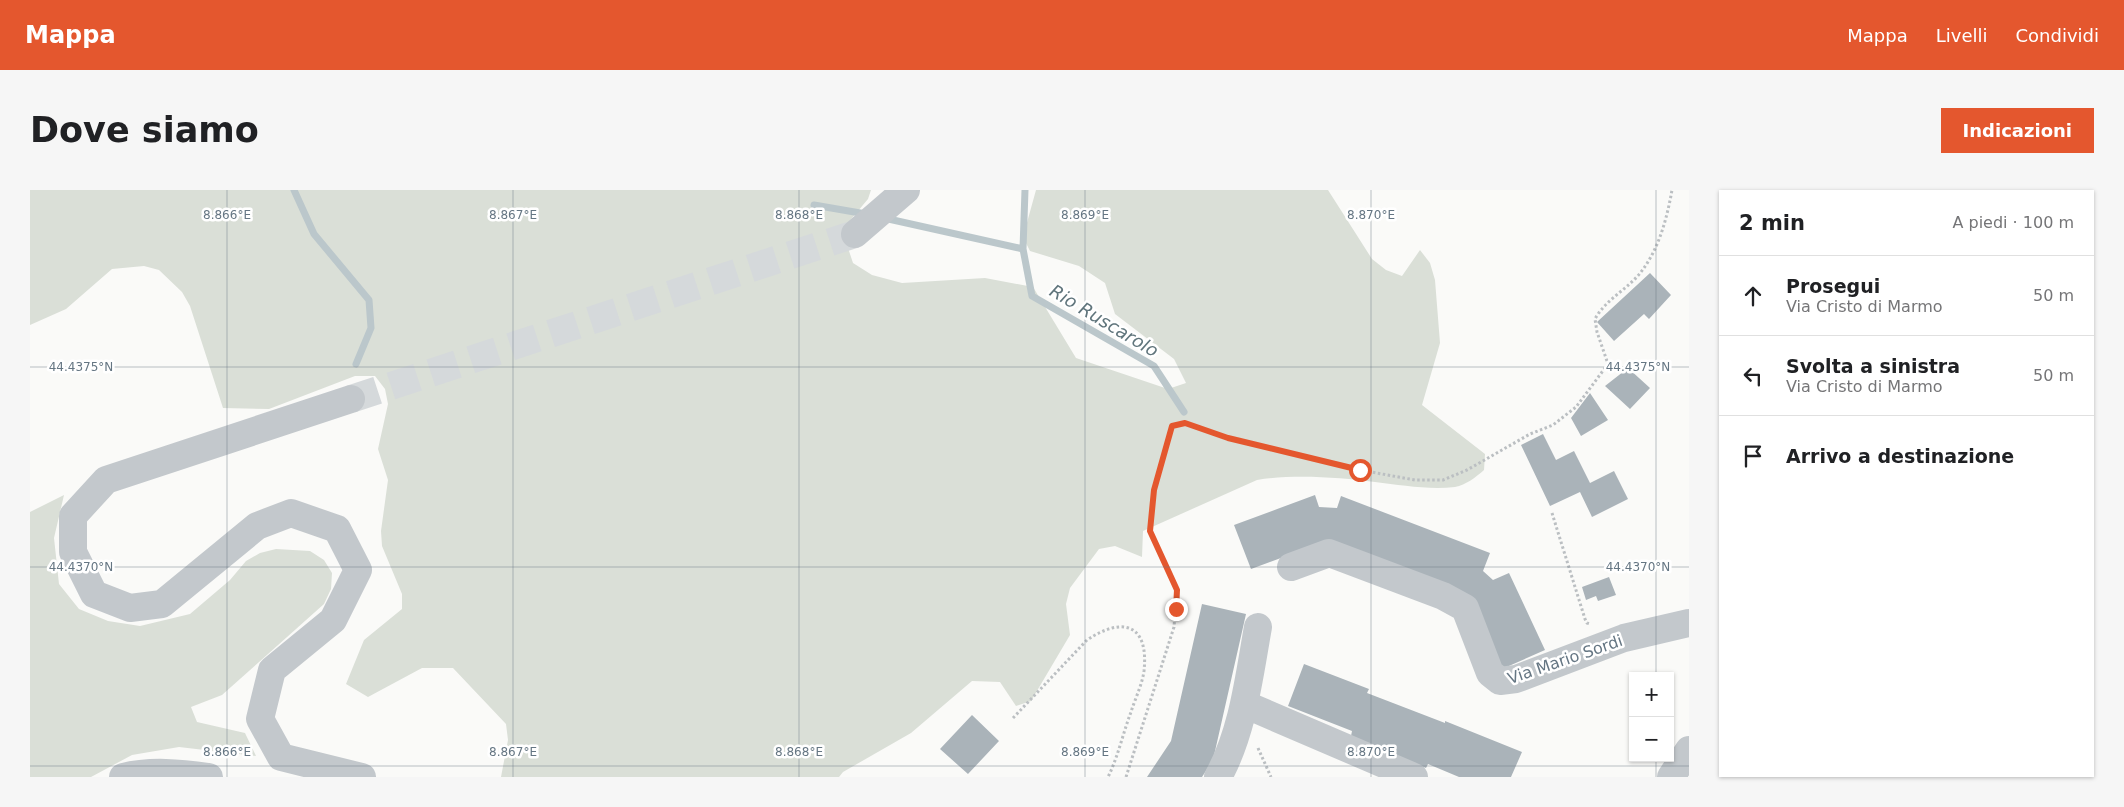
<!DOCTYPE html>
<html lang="it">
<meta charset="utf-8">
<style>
:root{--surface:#fff;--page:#f6f6f6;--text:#202124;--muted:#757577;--line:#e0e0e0;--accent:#e4572e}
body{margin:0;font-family:"DejaVu Sans",sans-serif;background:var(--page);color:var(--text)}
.controls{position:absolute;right:15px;bottom:15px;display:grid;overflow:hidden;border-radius:0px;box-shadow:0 1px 4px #0004}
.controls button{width:45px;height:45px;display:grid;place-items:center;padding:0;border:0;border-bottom:1px solid var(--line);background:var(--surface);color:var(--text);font:25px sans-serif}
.stop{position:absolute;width:15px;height:15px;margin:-11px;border:4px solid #e4572e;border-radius:50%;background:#fff}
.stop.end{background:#e4572e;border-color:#fff;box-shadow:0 1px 5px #0008}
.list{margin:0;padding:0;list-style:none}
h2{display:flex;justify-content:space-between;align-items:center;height:65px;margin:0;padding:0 20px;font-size:21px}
h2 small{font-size:16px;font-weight:400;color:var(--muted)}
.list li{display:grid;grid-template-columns:32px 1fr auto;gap:15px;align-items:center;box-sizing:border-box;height:80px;padding:0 20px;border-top:1px solid var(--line)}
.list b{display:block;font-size:19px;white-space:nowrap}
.list p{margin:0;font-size:16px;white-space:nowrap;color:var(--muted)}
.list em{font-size:16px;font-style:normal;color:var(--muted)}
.icon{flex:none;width:28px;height:28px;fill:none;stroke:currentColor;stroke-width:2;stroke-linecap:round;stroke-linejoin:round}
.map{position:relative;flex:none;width:1659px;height:587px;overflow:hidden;border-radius:0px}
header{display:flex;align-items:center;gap:30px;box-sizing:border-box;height:70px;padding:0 25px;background:var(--accent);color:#fff}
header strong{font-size:24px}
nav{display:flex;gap:28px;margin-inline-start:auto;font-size:18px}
.intro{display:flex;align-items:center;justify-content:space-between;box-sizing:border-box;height:120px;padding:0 30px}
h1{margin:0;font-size:35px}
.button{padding:12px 22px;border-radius:0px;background:var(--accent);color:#fff;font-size:18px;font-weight:700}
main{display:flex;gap:30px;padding:0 30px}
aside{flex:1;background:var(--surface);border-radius:0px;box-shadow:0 1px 4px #0004}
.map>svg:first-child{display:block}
</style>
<header>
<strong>Mappa</strong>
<nav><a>Mappa</a><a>Livelli</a><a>Condividi</a></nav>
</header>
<div class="intro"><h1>Dove siamo</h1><a class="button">Indicazioni</a></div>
<main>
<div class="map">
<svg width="1659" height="587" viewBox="0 0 1659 587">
<rect width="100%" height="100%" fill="#fafaf8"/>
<path fill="#dadfd7" d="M0 0H841L838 9 812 40 823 73 842 85 872 93 955 88 1003 97 1046 168 1138 199 1156 193 1144 169 1085 124 1075 93 1049 76 1000 61 993 47 1006 0H1298L1342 69 1356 80 1372 86 1390 60 1400 73 1405 90 1410 153 1392 215 1455 264 1454 280C1446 287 1436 295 1425 297 1398 300 1371 295 1345 292 1309 287 1262 284 1227 290L1113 341 1112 367 1085 356 1069 359 1040 398 1036 414 1040 445 1001 511 986 516 970 492 942 491 881 543 813 582 809 587H471L478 550 476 534 423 478H392L338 507 316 494 334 450 372 419V404L352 356 351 341 358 290 348 259 358 214 355 199 345 186H325L239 219 193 218 160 116 152 102 129 80 114 76 82 79 36 119 0 135Z
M34 305 24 348 29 394 49 419 78 431 110 436 160 424 200 390 216 371 230 363 246 359 280 361 294 370 302 383 301 399 294 414 192 505 161 517 167 532 215 543 226 566 149 557 102 565 61 587H0V322Z"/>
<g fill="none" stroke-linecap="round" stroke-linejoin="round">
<path stroke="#bbc7cb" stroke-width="7" d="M264 0 284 44 339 110 341 138 326 174
M995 0 993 59 1002 106 1124 176 1154 222
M784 15 836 24
M854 28 993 59"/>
</g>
<path fill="#aab3b9" d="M1620 83 1641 105 1619 129 1614 124 1584 151 1567 132Z
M1598 178 1620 198 1600 219 1575 196Z
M1560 203 1578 230 1551 246 1541 228Z
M1513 244 1526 270 1544 261 1560 293 1584 281 1598 309 1562 327 1550 302 1520 316 1491 255Z
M1285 305 1289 317 1307 318 1311 306 1460 363 1453 381 1463 390 1479 383 1515 460 1472 479 1441 407 1300 350 1221 379 1204 335Z
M1579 387 1586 405 1568 411 1566 406 1556 410 1552 397Z
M1172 414 1216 424 1183 570 1172 587H1117L1141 551Z
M1274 474 1339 499 1337 503 1415 533V531L1492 562 1481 587H1429L1398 574 1396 578 1321 546 1322 541 1258 516Z
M942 525 969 551 938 584 910 559Z"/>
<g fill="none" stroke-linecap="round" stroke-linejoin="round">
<path stroke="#d5d9db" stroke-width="28" stroke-dasharray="28 14" stroke-linecap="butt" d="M321 209 825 44"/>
<path stroke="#bbbfc2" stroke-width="3" stroke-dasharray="2.5 2.5" stroke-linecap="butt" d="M1522 323 1555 429 1557 433 1560 434
M983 528 1057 450C1093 426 1119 434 1114 481 1112 495 1105 509 1101 522 1093 543 1088 567 1078 587
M1228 558 1241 587
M1096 587 1144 437 1147 400 1120 341 1124 300 1142 236 1155 233 1198 248 1330 280 1385 290H1413L1437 280 1500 244 1523 235 1546 217 1578 174 1567 142 1565 129C1575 110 1598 99 1611 82 1629 59 1637 28 1642 0"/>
<path stroke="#c3c8cc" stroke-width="28" d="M825 44 876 0
M321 209 76 290 43 326V362L64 404 100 418 132 414 227 336 261 323 307 339 328 380 303 430 242 480 230 529 251 567 332 587
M1261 377 1299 363 1413 406 1435 418 1460 483 1470 491 1486 489 1594 448 1659 433
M1214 514 1384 587
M93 587C121 580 150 583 179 587
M1188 587C1213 542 1219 487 1228 437
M1641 587 1659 560"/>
</g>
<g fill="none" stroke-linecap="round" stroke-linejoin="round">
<path stroke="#e4572e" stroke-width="6" d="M1146 419 1147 400 1120 341 1124 300 1142 236 1155 233 1198 248 1330 280"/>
</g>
<path fill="none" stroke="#657683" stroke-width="1" stroke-opacity="0.45" d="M197 0V587M483 0V587M769 0V587M1055 0V587M1341 0V587M1626 0V486M0 177H1659M0 377H1659M1626 568V587M0 576H1659"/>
<g text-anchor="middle" stroke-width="5" stroke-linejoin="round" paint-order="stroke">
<g font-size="16" fill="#657683" stroke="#fff">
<text transform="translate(1535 469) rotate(-19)" y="6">Via Mario Sordi</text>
</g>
<g font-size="18" font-style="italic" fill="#60757c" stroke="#fff">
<text transform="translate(1074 131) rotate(31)" y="6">Rio Ruscarolo</text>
</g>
</g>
<g font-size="12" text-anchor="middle" fill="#657683" stroke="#fff" stroke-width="5" stroke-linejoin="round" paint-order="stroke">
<text x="197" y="29">8.866°E</text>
<text x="483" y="29">8.867°E</text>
<text x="769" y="29">8.868°E</text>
<text x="1055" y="29">8.869°E</text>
<text x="1341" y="29">8.870°E</text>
<text x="51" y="181">44.4375°N</text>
<text x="1608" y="181">44.4375°N</text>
<text x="51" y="381">44.4370°N</text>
<text x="1608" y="381">44.4370°N</text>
<text x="197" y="566">8.866°E</text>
<text x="483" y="566">8.867°E</text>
<text x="769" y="566">8.868°E</text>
<text x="1055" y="566">8.869°E</text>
<text x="1341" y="566">8.870°E</text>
</g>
</svg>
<div class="controls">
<button>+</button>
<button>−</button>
</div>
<div class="stop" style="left:1330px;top:280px"></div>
<div class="stop end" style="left:1146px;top:419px"></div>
</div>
<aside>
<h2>2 min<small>A piedi · 100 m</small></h2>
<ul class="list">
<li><svg class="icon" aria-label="ahead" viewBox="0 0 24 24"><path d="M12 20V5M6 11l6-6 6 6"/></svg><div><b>Prosegui</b><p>Via Cristo di Marmo</p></div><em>50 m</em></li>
<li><svg class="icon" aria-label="left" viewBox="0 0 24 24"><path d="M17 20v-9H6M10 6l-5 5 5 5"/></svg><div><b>Svolta a sinistra</b><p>Via Cristo di Marmo</p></div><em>50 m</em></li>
<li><svg class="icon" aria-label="arrive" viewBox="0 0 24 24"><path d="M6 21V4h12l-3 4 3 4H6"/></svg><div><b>Arrivo a destinazione</b></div></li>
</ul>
</aside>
</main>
